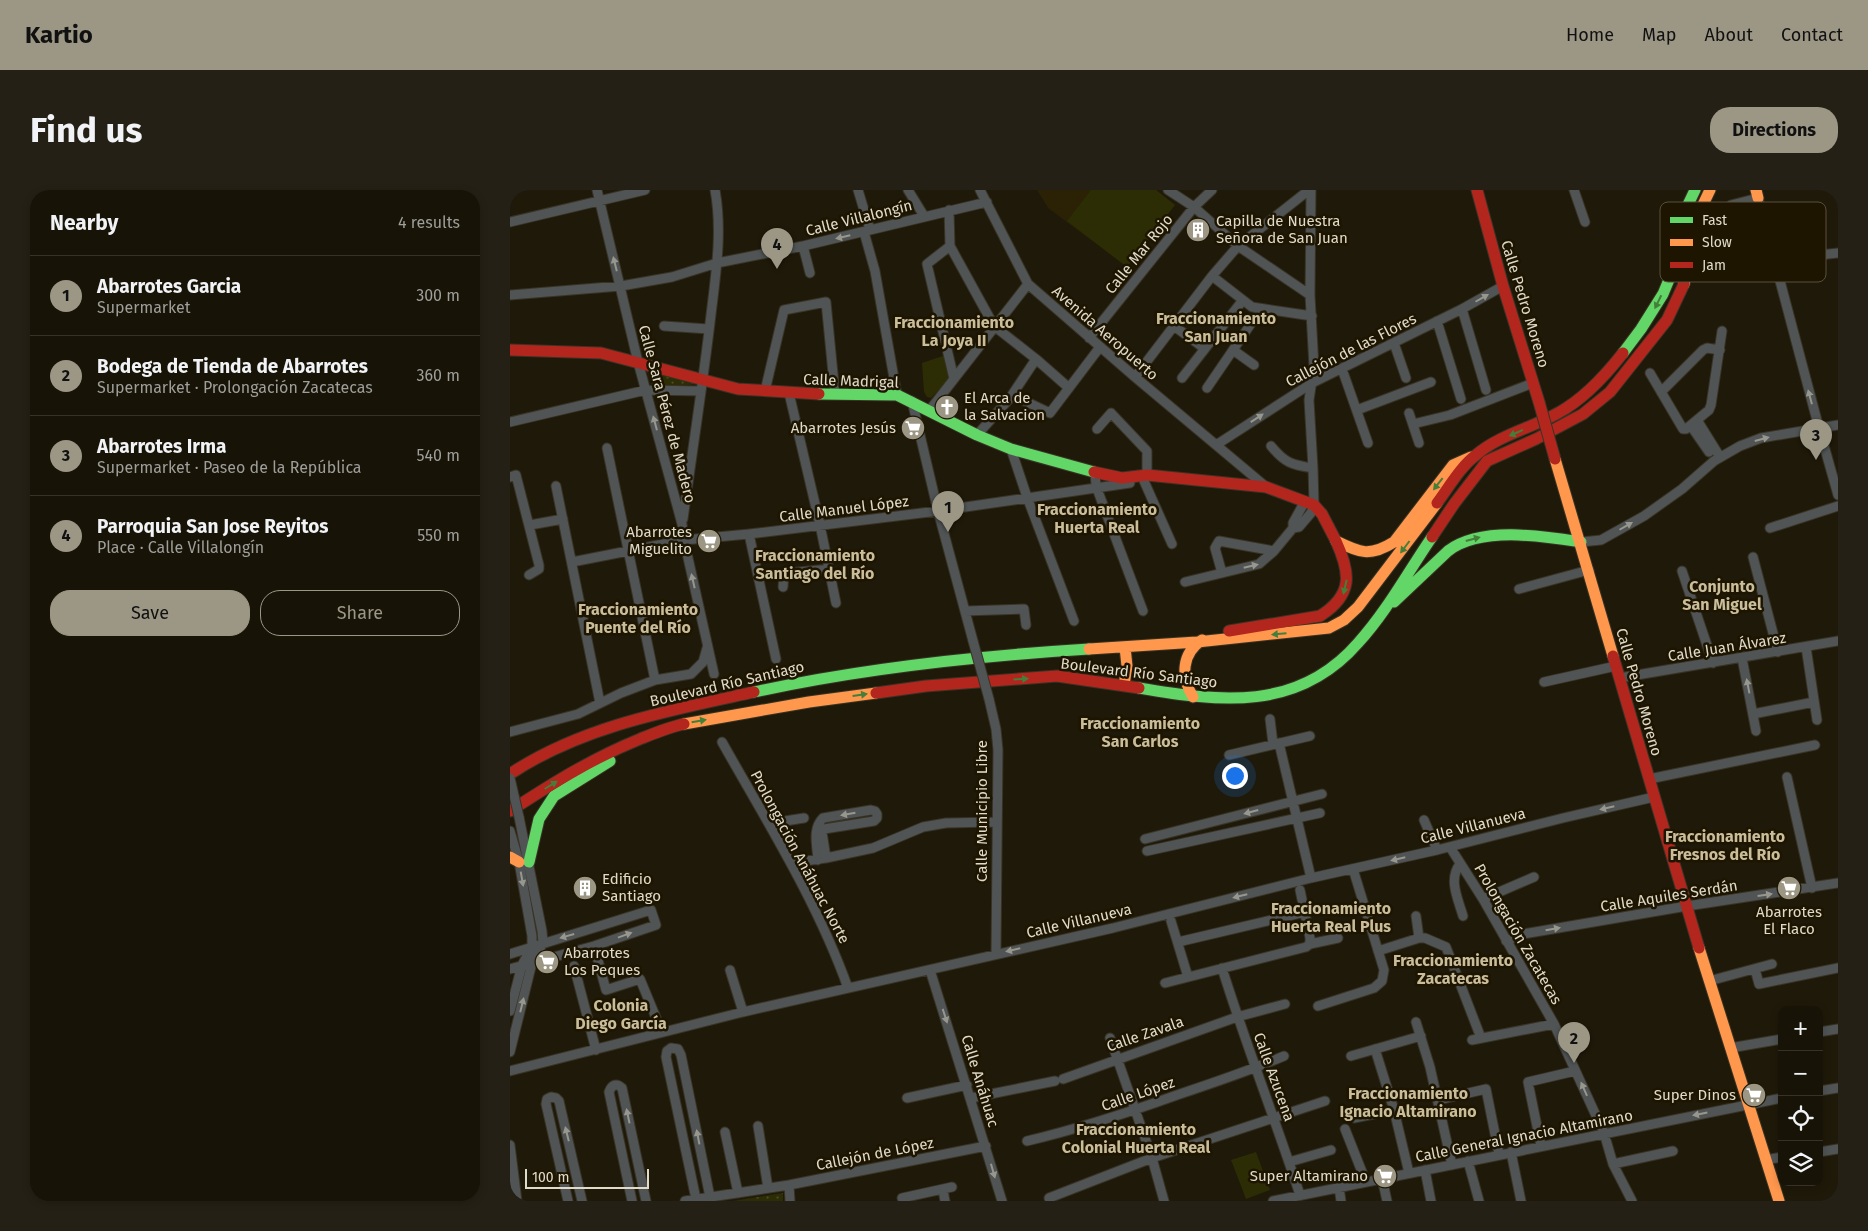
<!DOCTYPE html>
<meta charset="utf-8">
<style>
:root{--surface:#171307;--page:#242015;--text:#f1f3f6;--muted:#9e9e9b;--line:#363228;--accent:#9c9685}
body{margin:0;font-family:"Fira Sans",sans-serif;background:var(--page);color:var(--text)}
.controls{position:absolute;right:15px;bottom:15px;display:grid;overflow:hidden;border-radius:10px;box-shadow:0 2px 8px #0003}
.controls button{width:45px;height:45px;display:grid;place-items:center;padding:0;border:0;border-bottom:1px solid var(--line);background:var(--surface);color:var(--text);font:25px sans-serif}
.scale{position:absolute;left:15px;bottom:12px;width:124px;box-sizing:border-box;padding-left:5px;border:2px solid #e0dac8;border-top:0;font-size:14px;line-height:18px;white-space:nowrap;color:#e0dac8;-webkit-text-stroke:4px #1d1500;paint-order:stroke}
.you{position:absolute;left:724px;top:585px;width:18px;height:18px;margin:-12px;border:4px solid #fff;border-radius:50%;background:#1a73e8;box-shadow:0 0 0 8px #1a73e833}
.badge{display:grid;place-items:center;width:32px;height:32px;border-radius:50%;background:var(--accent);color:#111;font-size:16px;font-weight:700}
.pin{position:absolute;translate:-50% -41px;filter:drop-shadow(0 1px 2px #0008)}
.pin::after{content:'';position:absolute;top:26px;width:18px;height:15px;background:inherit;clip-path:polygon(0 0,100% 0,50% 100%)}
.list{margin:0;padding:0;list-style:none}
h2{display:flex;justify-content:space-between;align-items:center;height:65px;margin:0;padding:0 20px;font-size:21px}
h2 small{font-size:16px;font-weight:400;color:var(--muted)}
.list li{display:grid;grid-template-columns:32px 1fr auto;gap:15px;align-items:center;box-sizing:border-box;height:80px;padding:0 20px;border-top:1px solid var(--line)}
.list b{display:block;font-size:19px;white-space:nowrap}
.list p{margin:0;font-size:16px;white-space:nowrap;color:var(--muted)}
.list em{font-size:16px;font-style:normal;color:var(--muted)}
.actions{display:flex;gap:10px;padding:15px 20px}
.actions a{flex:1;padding:11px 0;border:1px solid var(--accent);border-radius:20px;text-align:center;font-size:18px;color:var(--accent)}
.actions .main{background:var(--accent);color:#111}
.icon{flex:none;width:28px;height:28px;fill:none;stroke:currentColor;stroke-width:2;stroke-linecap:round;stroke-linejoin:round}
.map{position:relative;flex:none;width:1328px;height:1011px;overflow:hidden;border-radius:20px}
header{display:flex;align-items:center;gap:30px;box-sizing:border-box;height:70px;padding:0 25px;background:var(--accent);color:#111}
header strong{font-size:24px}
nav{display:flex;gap:28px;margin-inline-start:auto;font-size:18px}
.intro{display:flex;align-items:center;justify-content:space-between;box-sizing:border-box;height:120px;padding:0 30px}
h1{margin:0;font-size:35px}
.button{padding:12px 22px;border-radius:20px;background:var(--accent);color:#111;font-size:18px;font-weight:700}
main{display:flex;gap:30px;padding:0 30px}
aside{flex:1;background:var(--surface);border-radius:20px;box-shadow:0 2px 8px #0003}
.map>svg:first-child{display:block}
</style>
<header>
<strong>Kartio</strong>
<nav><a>Home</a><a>Map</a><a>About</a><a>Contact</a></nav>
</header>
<div class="intro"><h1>Find us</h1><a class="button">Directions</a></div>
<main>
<aside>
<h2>Nearby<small>4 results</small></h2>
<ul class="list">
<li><span class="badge">1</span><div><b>Abarrotes Garcia</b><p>Supermarket</p></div><em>300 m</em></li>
<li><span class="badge">2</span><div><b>Bodega de Tienda de Abarrotes</b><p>Supermarket · Prolongación Zacatecas</p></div><em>360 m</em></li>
<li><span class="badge">3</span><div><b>Abarrotes Irma</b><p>Supermarket · Paseo de la República</p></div><em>540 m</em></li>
<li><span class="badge">4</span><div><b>Parroquia San Jose Reyitos</b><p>Place · Calle Villalongín</p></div><em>550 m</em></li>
</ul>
<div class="actions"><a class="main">Save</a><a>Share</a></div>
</aside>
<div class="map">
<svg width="1328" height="1011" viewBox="0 0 1328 1011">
<defs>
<pattern id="green-dots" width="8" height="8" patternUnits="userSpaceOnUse" patternTransform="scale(1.25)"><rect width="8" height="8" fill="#2c2d04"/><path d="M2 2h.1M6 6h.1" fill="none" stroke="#4a4b27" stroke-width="1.8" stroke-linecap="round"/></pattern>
</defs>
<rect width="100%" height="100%" fill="#1f1909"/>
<path fill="#2b2105" d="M527 0H646L665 15 617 77 538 18Z"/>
<path fill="url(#green-dots)" d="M137 181 189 194 143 198Z
M273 1003V1011H223Z"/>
<path fill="#2c2d04" d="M581 0H646L665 15 617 77 557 31Z
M436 165 441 187 421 208 417 207 414 202 412 173Z
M746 962 760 1000 736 1009 721 970Z"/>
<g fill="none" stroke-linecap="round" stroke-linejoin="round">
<g stroke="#383325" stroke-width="11">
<path id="street" d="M87 0 128 172 172 334 174 350 204 484
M348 0 360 40
M398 0 414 26
M470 0 518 94 625 187 755 296
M658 0 684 17 728 56 800 105
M1064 0 1075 32
M439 20 440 56 484 136 526 169 559 198
M1209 30 1221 15 1248 8 1309 238 1328 305
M0 32 135 0
M354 42 365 81 387 205
M293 56 300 83
M440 56 417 74 444 189
M1228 75 1256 70H1264L1328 63
M702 86 742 117 802 126
M0 105 111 96 162 87 207 73 293 56 477 12
M952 119 976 200
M927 131 951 209
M154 136 199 139
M664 136 694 158
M579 148 684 17 702 0
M884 153 896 188
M723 160 744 175
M832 179 858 253
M1140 183 1173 239H1176L1199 220 1201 215 1212 141
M625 187 702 86 728 56 799 0
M672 188 733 110
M697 198 751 119
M255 201 274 120 316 112 325 204
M1151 202 1193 160 1197 158 1210 160
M279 203 310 335 326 413
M502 205 540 223 590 157
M402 211 428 321 463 451
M847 220 921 192
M419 221 518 94
M899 223 909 253
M1187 230 1210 267
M0 232 136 200 191 201
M903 234 940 225 1023 193
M1181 236 1199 262
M587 239 601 223 637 261V285L635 289
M467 245 500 208 526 169
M706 255 802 193 952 119 993 96
M761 256C775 273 782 275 803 278
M97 258 145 490
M501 259 517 307 564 431
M585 282 586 296 633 421
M0 287 6 285 29 375V379L19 385
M634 291 662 354
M46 296 90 513
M173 329C182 264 192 199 200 133 205 89 213 44 205 0
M20 335 53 329
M783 338 789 337 801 323 804 315 803 278 799 210 804 177 800 105 801 0
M1260 338 1328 316
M239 344 266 469
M1071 352 1091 350 1134 326 1172 299 1204 271 1230 256 1251 248 1328 235
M1243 367 1268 462
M62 372 174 350 239 344 428 321 620 293
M1172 381 1203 473
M712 383 705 358 709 351 764 361
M675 392 749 374 764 361 783 338V333L795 311
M273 397 274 384 278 383 320 379
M1009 399 1079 380
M455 421 514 419 516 435
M1296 457 1307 530
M1232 468 1246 541
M1109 488 1328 451
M1034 492 1106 476
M479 509 486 539 488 560 486 764
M1243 524 1304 512
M760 529 763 554
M0 542 68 524 111 503 145 490 181 484 193 472 197 458
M212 552C257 632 307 711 338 798
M769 553 801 688
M719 565 800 546
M1277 587 1302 698
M1139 589 1305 555
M914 630 927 660
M261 638 275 631 294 628
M314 639 312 642 316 668
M0 641 9 672 22 746V756L12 775 0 821
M635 649 812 604
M940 657 973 709 1044 834 1094 943 1103 974 1122 1011
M637 661 810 623
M308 670C307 655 302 639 313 628L361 620 365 621 367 624V628L364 631 314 639
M281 673 316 668 363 658 413 637 436 633 487 632
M950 674C938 689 948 709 953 726
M790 700 800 748V754
M973 709 1024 687
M906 726 909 748
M661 731 678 787
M996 751 1013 744 1177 716 1328 693
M668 752 795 722
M84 756 96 800 130 789 147 830
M868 761 909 748H915L936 757 971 848
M0 764 141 720 146 735 84 756 0 779
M64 776 86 860
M712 778C736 855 765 929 790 1005
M1245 779 1249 794 1328 778
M220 780 233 822
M420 780 492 1011
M1199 791 1262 774
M655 793 796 757 800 754 828 748
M808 816 864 798 872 791 874 780 843 679
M906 832 920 877 942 975
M1309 842 1328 839
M600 848 642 968 654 1011
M962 850 1044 834
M1220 858 1272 849
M865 859 884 920 899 983
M0 862 22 773 33 753 32 741 9 627
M841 866 911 846
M0 881 233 822 603 738 801 688 927 660 1053 628 1144 607
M553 889 727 827 775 814
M1309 901 1328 898
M397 908 457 895
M461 908 545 891
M928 910 976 899 989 964
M844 928 884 920
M248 936 258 998
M835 939 856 992
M215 942 228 1003
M517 951C568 939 617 923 667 905 703 893 739 881 774 866
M0 955 7 1011
M1031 956 1018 892 1065 881
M1001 962 1011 1011
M1309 962 1328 959
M1255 970 1272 967
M958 971 969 1011
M779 972 821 960
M1103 974 1163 961
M915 980 921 1011
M872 988 877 1011
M279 995 280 1011
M829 997 831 1011
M433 1000 435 1011
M392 1008 442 997
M539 1008 642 968 815 911
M186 1009 156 867 157 861 161 858 168 859 171 865 200 1007
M58 1011 36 914 37 909 41 907 46 908 49 911 72 1011
M122 1011 99 902C102 894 107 893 112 898L136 1011
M175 1011 279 995 476 956
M763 1011 1272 908"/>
</g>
<g stroke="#383325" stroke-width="13">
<path id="fast" d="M1113 163 1131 139 1153 104 1163 80 1175 21 1185 0
M309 204 387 205 467 245 501 259 584 282
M884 412 938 361C971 336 1032 346 1071 352
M629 498C710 512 788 522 848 453 877 421 898 382 922 347
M244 502C354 478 466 466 579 459
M19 672 29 629 44 606 100 571"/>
</g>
<g stroke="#383325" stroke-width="13">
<path id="slow" d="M1246 0 1248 8
M1174 94 1189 23 1200 0
M1045 269 1103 466
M826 351C850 363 860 367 884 352L943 275 961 267
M579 459 687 452 819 438 834 430 848 417 927 313
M614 495 617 476 615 457
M683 507C671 487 671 464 692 450
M174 534 299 512 366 503
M0 667 9 672
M1189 758 1269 1011"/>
</g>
<g stroke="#383325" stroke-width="13">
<path id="jam" d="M967 0 993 96 1029 212
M0 160 91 163 228 199 309 204
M584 282 612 288 637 285 756 297 804 315 812 324 826 351
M927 313C939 297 950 277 966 265 989 245 1022 238 1048 223 1074 209 1095 186 1113 163
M922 347 944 314 977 271 1026 249 1073 224 1100 202 1157 130 1174 94
M719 441 810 426C843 405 841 384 826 351
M1103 466 1189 758
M366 503 416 496 547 486 629 498
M0 584C72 536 161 520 244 502
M0 621C43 593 83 568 130 549 145 543 159 537 174 534"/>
</g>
<use href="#street" stroke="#505455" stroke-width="9"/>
<use href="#fast" stroke="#63d668" stroke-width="11"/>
<use href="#slow" stroke="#ff974d" stroke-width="11"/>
<use href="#jam" stroke="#b3261e" stroke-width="11"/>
<g stroke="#383325" stroke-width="11" stroke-linecap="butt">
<path id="street-bridge" d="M463 451 479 509
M0 588 9 627"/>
</g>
<g stroke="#383325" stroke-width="13" stroke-linecap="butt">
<path id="jam-bridge" d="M1029 212 1045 269"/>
</g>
<use href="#street-bridge" stroke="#505455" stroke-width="9"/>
<use href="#jam-bridge" stroke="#b3261e" stroke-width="11"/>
</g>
<defs><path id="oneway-solid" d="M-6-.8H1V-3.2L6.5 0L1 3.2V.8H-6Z" transform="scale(1.25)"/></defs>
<g fill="#98978e">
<use href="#oneway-solid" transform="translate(333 47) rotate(167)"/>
<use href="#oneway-solid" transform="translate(105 74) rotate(-104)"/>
<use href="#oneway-solid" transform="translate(972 108) rotate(-30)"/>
<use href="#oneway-solid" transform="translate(1300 207) rotate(-105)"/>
<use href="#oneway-solid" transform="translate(747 228) rotate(-33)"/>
<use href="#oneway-solid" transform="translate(145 233) rotate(-105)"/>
<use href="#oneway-solid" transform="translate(1252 249) rotate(-15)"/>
<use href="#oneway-solid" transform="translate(1116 336) rotate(-30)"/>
<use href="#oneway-solid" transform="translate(741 376) rotate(-13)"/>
<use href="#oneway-solid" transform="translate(183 391) rotate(-103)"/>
<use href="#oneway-solid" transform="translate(1238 496) rotate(-101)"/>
<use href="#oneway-solid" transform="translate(1097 618) rotate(167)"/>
<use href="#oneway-solid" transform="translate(741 622) rotate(165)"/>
<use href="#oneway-solid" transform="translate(338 624) rotate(170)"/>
<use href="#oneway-solid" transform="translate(888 669) rotate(167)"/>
<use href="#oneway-solid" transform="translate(12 689) rotate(80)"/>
<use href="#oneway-solid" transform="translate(1255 705) rotate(-8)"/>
<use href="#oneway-solid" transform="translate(730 706) rotate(166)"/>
<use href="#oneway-solid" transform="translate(1043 739) rotate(-10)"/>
<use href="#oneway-solid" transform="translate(115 745) rotate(-20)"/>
<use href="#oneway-solid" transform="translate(57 746) rotate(164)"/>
<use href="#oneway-solid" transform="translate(503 760) rotate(167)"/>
<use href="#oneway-solid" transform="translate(12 815) rotate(-76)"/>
<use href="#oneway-solid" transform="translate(435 826) rotate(72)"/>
<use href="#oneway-solid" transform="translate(1074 899) rotate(-114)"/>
<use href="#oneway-solid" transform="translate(1190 924) rotate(169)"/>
<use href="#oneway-solid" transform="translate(118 926) rotate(-102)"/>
<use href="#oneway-solid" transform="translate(57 944) rotate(-104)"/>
<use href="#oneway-solid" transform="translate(188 947) rotate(-101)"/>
<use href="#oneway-solid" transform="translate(483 981) rotate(74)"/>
</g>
<g fill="#447f39">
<use href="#oneway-solid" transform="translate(1148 112) rotate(116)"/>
<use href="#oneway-solid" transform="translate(1006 243) rotate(156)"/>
<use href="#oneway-solid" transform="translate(928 294) rotate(128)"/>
<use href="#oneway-solid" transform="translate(963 349) rotate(-15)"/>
<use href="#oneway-solid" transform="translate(895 357) rotate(127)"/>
<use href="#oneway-solid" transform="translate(835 397) rotate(103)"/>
<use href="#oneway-solid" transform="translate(769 444) rotate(175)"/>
<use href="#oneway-solid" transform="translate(511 489) rotate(-4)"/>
<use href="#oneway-solid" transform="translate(350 505) rotate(-8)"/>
<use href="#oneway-solid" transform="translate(189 531) rotate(-10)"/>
<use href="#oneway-solid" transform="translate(41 595) rotate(-32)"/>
</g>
<defs>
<g id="building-disc" transform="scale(1.25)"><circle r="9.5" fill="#9c9685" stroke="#1d1500"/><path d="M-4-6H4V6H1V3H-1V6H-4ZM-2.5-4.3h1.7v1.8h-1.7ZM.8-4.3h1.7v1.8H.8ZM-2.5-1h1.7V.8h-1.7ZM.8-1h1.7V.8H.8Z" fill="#fff"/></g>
<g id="church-disc" transform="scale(1.25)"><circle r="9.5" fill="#9c9685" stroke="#1d1500"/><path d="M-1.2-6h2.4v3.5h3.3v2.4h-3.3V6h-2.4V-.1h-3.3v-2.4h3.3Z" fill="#fff"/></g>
<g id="supermarket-disc" transform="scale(1.25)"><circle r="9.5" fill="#9c9685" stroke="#1d1500"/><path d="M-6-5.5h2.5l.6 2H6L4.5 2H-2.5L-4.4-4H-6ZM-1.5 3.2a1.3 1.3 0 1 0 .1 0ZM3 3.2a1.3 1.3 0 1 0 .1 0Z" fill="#fff"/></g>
</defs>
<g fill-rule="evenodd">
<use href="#building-disc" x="688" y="40"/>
<use href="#church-disc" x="437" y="217"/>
<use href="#supermarket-disc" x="403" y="238"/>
<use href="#supermarket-disc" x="199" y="351"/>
<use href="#building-disc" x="75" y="698"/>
<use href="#supermarket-disc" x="1279" y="698"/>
<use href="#supermarket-disc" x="37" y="772"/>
<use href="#supermarket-disc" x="1244" y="905"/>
<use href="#supermarket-disc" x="875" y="986"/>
</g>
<g text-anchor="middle" stroke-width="5" stroke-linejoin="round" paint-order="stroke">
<g font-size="15" fill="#e0dac8" stroke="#1d1500">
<text transform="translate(349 28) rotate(-14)" y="5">Calle Villalongín</text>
<text transform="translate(629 64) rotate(-51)" y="5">Calle Mar Rojo</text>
<text transform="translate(1015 114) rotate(73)" y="5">Calle Pedro Moreno</text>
<text transform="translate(595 143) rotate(41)" y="5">Avenida Aeropuerto</text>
<text transform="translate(841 160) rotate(-27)" y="5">Callejón de las Flores</text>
<text transform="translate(341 191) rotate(2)" y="5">Calle Madrigal</text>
<text transform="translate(157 224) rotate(75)" y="5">Calle Sara Pérez de Madero</text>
<text transform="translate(334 319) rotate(-7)" y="5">Calle Manuel López</text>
<text transform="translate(1217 457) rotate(-9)" y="5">Calle Juan Álvarez</text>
<text transform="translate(629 483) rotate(7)" y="5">Boulevard Río Santiago</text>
<text transform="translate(217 494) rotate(-13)" y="5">Boulevard Río Santiago</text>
<text transform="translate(1129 502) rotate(74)" y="5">Calle Pedro Moreno</text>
<text transform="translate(472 621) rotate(-90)" y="5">Calle Municipio Libre</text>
<text transform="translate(963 636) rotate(-14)" y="5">Calle Villanueva</text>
<text transform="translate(290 667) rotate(62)" y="5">Prolongación Anáhuac Norte</text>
<text transform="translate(1159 706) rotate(-9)" y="5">Calle Aquiles Serdán</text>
<text transform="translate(569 731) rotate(-13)" y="5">Calle Villanueva</text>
<text transform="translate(1008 744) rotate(60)" y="5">Prolongación Zacatecas</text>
<text transform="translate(635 844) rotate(-19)" y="5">Calle Zavala</text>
<text transform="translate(764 887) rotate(70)" y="5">Calle Azucena</text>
<text transform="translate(470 891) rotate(73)" y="5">Calle Anáhuac</text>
<text transform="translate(628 904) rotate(-19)" y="5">Calle López</text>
<text transform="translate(1014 946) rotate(-11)" y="5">Calle General Ignacio Altamirano</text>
<text transform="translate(365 964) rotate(-11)" y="5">Callejón de López</text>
</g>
<g font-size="15" fill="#e0dac8" stroke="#1d1500" text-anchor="start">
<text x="706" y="36">Capilla de Nuestra<tspan x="706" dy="17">Señora de San Juan</tspan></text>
<text x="454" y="213">El Arca de<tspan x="454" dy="17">la Salvacion</tspan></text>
<text x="386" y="243" text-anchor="end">Abarrotes Jesús</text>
<text x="182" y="347" text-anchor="end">Abarrotes<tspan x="182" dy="17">Miguelito</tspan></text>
<text x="92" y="694">Edificio<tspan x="92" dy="17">Santiago</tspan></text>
<text x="1279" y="727" text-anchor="middle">Abarrotes<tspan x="1279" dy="17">El Flaco</tspan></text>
<text x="54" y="768">Abarrotes<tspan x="54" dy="17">Los Peques</tspan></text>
<text x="1226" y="910" text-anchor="end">Super Dinos</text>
<text x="858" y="991" text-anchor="end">Super Altamirano</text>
</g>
<g font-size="16" font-weight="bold" fill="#cabd9a" stroke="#1d1500">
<text x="706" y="134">Fraccionamiento<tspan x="706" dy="18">San Juan</tspan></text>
<text x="444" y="138">Fraccionamiento<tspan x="444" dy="18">La Joya II</tspan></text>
<text x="587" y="325">Fraccionamiento<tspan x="587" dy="18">Huerta Real</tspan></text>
<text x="305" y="371">Fraccionamiento<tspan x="305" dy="18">Santiago del Río</tspan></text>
<text x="1212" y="402">Conjunto<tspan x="1212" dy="18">San Miguel</tspan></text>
<text x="128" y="425">Fraccionamiento<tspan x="128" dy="18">Puente del Río</tspan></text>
<text x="630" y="539">Fraccionamiento<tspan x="630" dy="18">San Carlos</tspan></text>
<text x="1215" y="652">Fraccionamiento<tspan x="1215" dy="18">Fresnos del Río</tspan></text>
<text x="821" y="724">Fraccionamiento<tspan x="821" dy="18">Huerta Real Plus</tspan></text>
<text x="943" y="776">Fraccionamiento<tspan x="943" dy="18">Zacatecas</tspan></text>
<text x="111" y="821">Colonia<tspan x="111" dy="18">Diego García</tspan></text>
<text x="898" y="909">Fraccionamiento<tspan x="898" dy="18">Ignacio Altamirano</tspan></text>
<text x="626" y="945">Fraccionamiento<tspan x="626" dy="18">Colonial Huerta Real</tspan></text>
</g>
</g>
<rect x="1150" y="12" width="166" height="80" rx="8" fill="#1d1500" stroke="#58503c" stroke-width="1"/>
<rect x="1160" y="27" width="23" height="6" fill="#63d668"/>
<rect x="1160" y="49" width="23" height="7" fill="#ff974d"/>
<rect x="1160" y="72" width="23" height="6" fill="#b3261e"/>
<g font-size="14" fill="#e0dac8">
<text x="1192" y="35">Fast</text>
<text x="1192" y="57">Slow</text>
<text x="1192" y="80">Jam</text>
</g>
</svg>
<div class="controls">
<button>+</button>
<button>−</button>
<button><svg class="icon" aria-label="locate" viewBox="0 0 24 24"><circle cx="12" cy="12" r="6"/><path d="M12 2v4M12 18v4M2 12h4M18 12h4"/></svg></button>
<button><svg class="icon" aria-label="layers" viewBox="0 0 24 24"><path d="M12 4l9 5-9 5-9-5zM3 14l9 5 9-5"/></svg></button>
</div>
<div class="scale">100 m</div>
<div class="you"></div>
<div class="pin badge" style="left:438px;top:342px">1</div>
<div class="pin badge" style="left:1064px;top:873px">2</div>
<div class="pin badge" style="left:1306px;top:270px">3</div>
<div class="pin badge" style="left:267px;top:79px">4</div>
</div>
</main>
